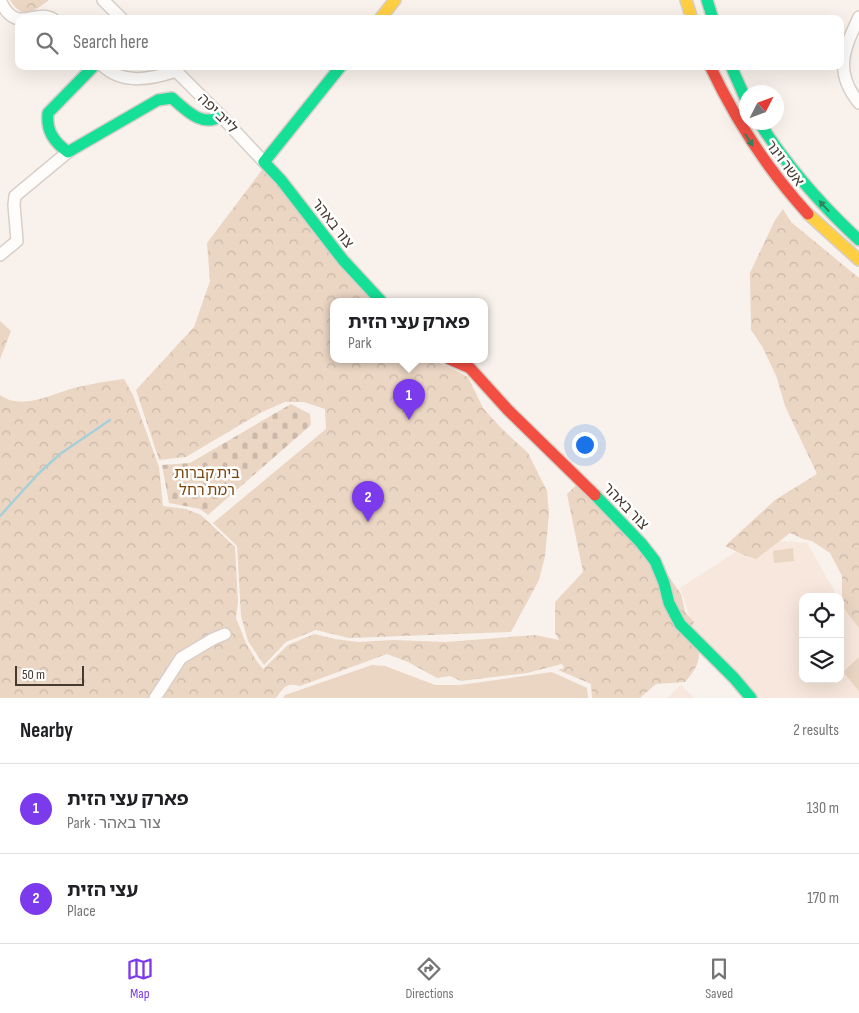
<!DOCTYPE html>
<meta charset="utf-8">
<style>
:root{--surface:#fff;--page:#f2f2f2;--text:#202124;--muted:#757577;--line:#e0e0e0;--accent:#7c3aed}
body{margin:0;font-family:"Sofia Sans Condensed","Noto Sans Hebrew",sans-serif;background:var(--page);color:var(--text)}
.controls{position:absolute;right:15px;bottom:15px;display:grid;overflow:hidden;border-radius:10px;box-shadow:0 5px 20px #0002}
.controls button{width:45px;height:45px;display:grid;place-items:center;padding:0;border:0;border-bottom:1px solid var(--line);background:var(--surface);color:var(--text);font:25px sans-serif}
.compass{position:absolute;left:739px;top:85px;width:45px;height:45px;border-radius:50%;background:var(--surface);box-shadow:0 5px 20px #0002;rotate:48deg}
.scale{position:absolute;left:15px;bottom:12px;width:69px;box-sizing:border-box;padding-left:5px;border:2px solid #463a30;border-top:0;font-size:14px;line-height:18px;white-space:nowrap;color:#463a30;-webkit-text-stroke:4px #fff;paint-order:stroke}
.you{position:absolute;left:584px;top:444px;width:18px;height:18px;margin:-12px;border:4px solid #fff;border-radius:50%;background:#1a73e8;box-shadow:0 0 0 8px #1a73e833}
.badge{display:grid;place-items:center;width:32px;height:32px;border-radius:50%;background:var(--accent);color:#fff;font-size:16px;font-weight:700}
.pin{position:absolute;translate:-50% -41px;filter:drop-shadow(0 1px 2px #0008)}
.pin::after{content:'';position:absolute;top:26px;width:18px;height:15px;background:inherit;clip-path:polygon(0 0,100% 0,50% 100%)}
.popup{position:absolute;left:330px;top:298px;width:158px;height:65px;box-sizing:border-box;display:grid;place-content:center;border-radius:10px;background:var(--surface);filter:drop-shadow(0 1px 4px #0005);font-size:16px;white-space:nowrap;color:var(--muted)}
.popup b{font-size:19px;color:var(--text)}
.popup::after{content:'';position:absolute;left:50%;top:100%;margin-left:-10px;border:10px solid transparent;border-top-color:var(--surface)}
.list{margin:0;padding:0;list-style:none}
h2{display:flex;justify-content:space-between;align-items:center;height:65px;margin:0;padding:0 20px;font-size:21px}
h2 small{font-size:16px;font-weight:400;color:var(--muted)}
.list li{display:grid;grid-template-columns:32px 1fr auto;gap:15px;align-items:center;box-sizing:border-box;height:90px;padding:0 20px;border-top:1px solid var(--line)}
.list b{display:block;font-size:19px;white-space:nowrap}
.list p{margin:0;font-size:16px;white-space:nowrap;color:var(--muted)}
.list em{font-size:16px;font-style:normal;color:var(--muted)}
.icon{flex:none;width:28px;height:28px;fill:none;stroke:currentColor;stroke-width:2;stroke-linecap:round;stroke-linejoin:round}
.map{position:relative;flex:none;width:859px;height:698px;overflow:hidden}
.search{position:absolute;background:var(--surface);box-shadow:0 5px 20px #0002;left:15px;right:15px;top:15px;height:55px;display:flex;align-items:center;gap:12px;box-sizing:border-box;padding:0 18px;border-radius:10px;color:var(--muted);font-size:19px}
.sheet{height:245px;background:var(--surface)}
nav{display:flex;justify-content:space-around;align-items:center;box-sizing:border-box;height:70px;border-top:1px solid var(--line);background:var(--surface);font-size:14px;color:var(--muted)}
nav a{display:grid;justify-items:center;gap:2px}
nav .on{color:var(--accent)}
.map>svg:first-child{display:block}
</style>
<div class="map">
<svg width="859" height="698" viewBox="0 0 859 698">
<defs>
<pattern id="forest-crowns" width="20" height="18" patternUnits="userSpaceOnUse" patternTransform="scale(1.25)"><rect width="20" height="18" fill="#ebd5c3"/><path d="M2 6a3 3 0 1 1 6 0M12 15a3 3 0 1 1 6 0" fill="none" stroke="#cbb8a8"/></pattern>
<pattern id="cemetery-stones" width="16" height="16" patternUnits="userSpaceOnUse" patternTransform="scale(1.25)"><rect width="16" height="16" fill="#ebd5c3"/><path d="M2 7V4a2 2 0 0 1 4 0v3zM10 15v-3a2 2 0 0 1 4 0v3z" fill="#cbb8a8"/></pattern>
</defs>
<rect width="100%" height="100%" fill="#f9f2ec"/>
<path fill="#f7e7dc" d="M756 539 807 543 838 597H803V679H840V600L859 622V698H758L696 635 680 588Z
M681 685 694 698H667Z"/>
<path fill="#ebd5c3" d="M793 548 794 561 774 563 773 551Z
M859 657V691L843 672Z
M372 665 385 666 435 685H460L552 672 587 688 588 698H283L285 695Z"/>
<path fill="url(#forest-crowns)" d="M10 0H49C33 12 23 21 10 0Z
M265 166 378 301H334V359H431L455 370 468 377 483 408 501 428 528 453 547 491 549 514 545 556 539 580 511 632 349 638 316 630 286 642 264 665 248 641 241 616 237 546 213 523 326 429 325 409 304 402H285L262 412 186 457 159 460 136 390 194 327 210 281 207 243Z
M783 209 791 222 859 278V628L842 606V576L830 553 812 541 803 539 790 533 756 559 744 555 725 546 775 500 817 474 785 406 777 378 762 346 751 330 750 273 775 220Z
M0 321 11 331 0 359Z
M124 379 133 395 159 467 163 506 186 509 201 515 235 547 238 602 236 618 246 643 256 660 263 669 288 645 314 634 335 639 358 642 394 640 446 642 535 635 559 640 555 633V602L583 572 567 494 583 479 653 554 681 594 685 612 694 622 689 633C705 653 700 665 685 682L656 684 640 698H592L591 684 558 670 564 668 562 664 527 673 461 681 450 676 437 678 408 662 387 654 300 686C286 682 284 687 276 698H0V395C22 411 51 394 74 388 90 384 107 381 124 379Z"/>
<path fill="url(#cemetery-stones)" d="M291 404 310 414 311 425 208 515 200 509 169 503 162 465 190 463Z"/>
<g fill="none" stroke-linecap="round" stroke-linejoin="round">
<path stroke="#a6d0d9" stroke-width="2.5" d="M0 516 38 474 60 454 110 420"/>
<g stroke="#d8cfc8" stroke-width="14">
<path id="street" d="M0 0C16 36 35 8 53 19
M103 0 122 19
M859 17C843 51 834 72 859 103
M103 66C123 85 152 79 176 71
M171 66 221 116 264 162
M0 255 17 241 14 205 15 196 68 152
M155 698 181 658 213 639 225 634"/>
</g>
<g stroke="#d8cfc8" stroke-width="14">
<path id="fast" d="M707 0 713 19
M94 66 48 113C46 131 54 142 68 152L158 100 172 98C186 110 202 128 221 116
M341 66 264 162 281 180 343 260 381 301
M731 66 746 100
M759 122C787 166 821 205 859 240
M595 495 641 543 655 561 664 583 669 603 680 624 734 678 751 698"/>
</g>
<g stroke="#d8cfc8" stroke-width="14">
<path id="slow" d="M686 0 692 19
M380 19 395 0
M808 214 859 260"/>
</g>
<g stroke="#d8cfc8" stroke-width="14">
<path id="jam" d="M710 66C736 121 767 169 808 214
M449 359 470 368 508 410 595 495"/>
</g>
<use href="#street" stroke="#fefdfc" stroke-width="11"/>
<use href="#fast" stroke="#16e098" stroke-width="11"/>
<use href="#slow" stroke="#ffcf43" stroke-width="11"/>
<use href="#jam" stroke="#f24e42" stroke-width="11"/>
</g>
<defs><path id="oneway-solid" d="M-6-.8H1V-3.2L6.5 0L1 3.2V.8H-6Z" transform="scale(1.25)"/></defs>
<g fill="#30855f">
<use href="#oneway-solid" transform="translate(749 140) rotate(57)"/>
<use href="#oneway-solid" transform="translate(824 206) rotate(-133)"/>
</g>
<g text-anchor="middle" stroke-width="5" stroke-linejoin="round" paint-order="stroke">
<g font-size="15" fill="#463a30" stroke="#fff">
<text transform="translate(218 113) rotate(45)" y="5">לייב יפה</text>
<text transform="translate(785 163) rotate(53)" y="5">אשר וינר</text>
<text transform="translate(333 223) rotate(52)" y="5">צור באהר</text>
<text transform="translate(626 506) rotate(46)" y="5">צור באהר</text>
</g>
<g font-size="15" fill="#7a460c" stroke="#fff">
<text x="207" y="478">בית קברות<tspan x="207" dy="17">רמת רחל</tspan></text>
</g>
</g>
</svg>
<div class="controls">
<button><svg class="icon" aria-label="locate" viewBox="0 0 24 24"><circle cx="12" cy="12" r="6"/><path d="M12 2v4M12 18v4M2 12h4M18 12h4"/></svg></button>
<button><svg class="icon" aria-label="layers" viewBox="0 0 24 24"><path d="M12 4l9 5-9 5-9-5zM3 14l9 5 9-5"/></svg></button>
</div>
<svg class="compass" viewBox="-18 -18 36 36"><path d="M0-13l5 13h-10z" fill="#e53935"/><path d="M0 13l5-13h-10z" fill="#757577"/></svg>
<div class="scale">50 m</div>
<div class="you"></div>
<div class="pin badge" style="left:409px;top:420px">1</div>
<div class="popup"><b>פארק עצי הזית</b>Park</div>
<div class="pin badge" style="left:368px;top:522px">2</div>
<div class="search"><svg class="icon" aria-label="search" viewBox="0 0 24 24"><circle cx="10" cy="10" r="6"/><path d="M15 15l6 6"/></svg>Search here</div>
</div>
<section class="sheet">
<h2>Nearby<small>2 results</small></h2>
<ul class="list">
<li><span class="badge">1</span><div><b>פארק עצי הזית</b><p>Park · צור באהר</p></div><em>130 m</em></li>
<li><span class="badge">2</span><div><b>עצי הזית</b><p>Place</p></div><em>170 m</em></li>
</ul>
</section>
<nav>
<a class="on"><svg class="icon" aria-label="map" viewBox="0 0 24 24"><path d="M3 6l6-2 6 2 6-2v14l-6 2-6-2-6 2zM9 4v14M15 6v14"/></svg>Map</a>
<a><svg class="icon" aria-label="directions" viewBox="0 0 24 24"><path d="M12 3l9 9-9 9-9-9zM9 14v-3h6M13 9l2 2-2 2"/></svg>Directions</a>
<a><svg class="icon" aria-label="saved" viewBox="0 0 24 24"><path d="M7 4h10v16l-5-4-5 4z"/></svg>Saved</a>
</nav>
